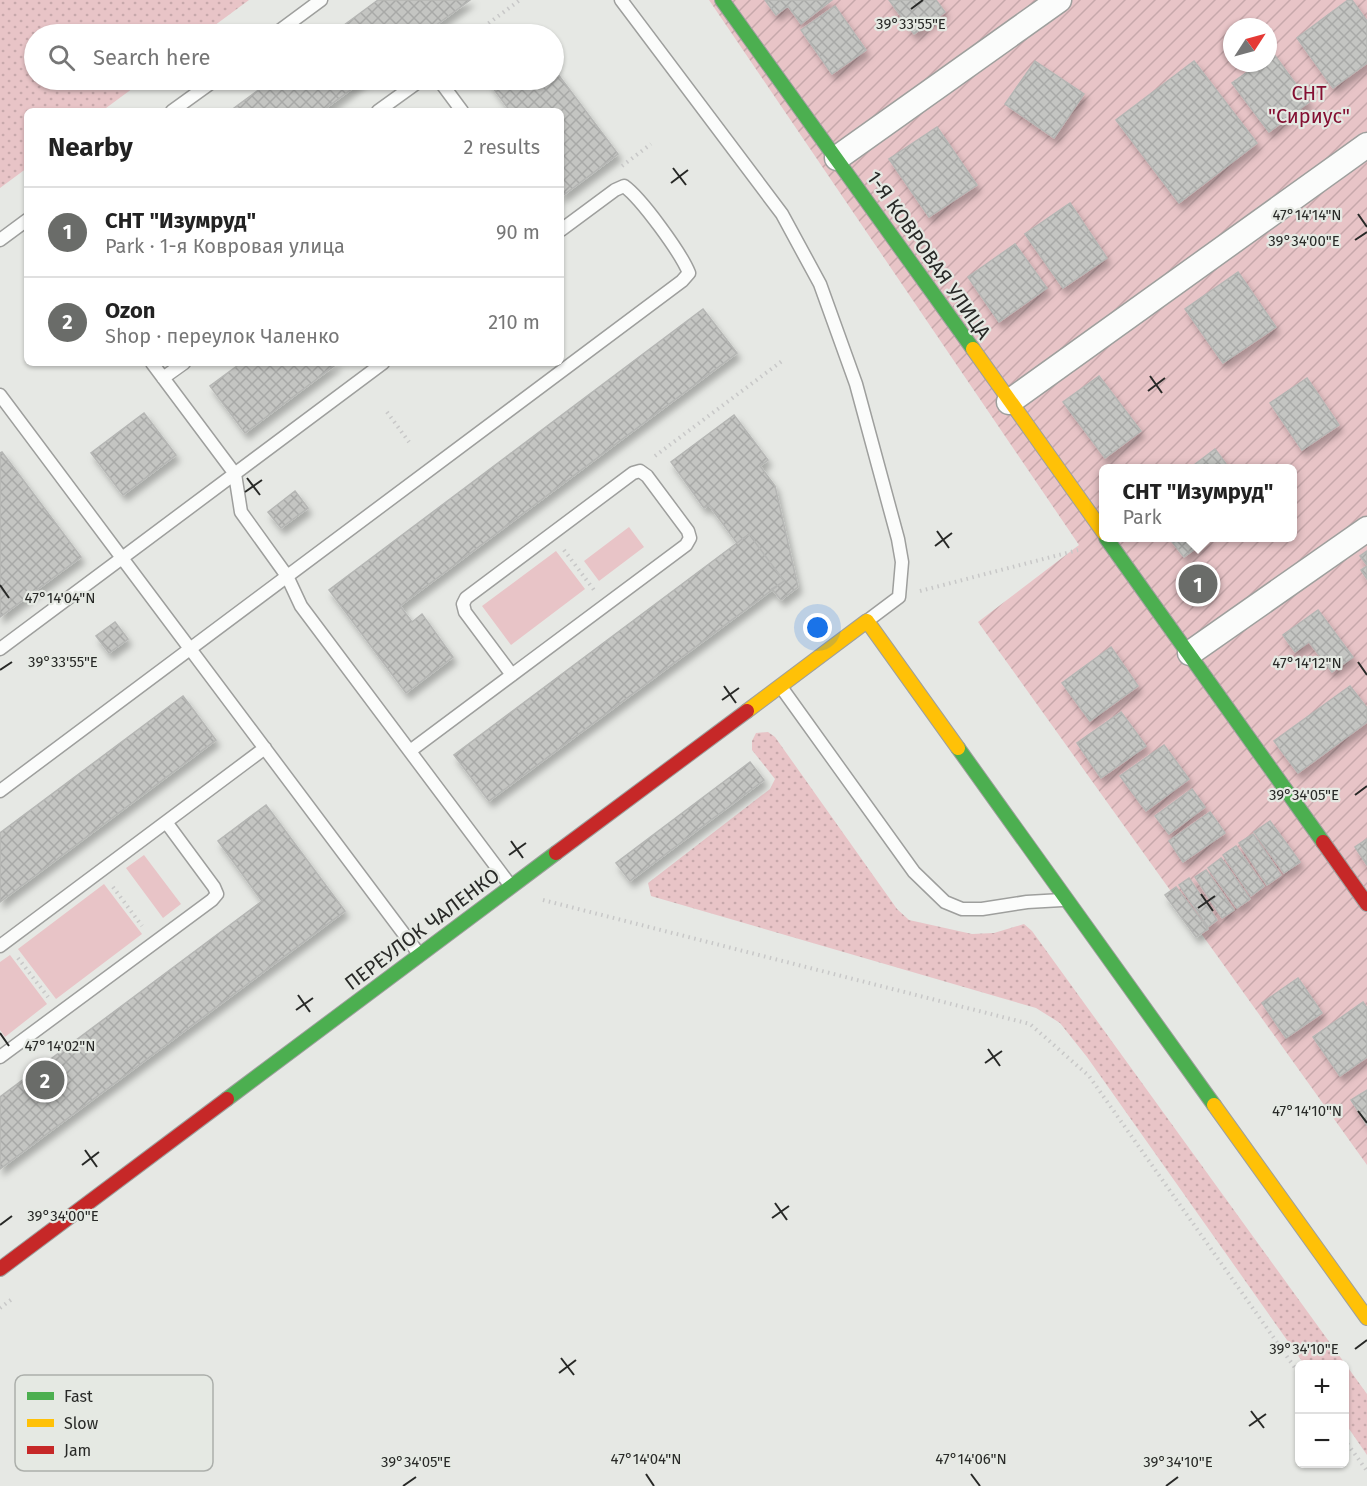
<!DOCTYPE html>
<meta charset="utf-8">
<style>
:root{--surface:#fff;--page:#f2f2f2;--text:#222;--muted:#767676;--line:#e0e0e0;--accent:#6a6c69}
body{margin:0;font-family:"Fira Sans",sans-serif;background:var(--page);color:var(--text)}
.controls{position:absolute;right:18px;bottom:18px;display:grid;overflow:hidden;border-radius:9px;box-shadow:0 2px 4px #0004}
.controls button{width:54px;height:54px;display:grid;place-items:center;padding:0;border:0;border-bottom:2px solid var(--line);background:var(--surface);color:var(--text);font:30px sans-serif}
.compass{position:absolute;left:1223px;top:18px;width:54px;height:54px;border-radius:50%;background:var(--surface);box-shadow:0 2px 4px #0004;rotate:54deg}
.you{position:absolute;left:818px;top:628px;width:21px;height:21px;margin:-15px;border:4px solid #fff;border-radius:50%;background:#1a73e8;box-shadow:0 0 0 9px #1a73e833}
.badge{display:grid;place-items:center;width:39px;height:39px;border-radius:50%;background:var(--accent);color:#fff;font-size:20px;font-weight:700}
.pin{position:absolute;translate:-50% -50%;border:3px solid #fff;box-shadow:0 2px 6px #0006}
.popup{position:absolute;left:1099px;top:464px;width:198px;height:78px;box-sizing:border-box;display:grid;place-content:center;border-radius:9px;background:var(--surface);filter:drop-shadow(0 2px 4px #0005);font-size:20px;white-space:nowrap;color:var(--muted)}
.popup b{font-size:22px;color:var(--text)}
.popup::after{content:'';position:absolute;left:50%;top:100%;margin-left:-12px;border:12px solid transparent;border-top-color:var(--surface)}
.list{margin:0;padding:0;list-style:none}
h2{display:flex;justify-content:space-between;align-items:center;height:78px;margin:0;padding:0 24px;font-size:26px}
h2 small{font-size:20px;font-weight:400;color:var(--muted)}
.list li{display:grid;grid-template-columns:39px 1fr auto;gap:18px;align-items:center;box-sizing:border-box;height:90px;padding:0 24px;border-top:2px solid var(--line)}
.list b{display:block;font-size:22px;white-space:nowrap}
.list p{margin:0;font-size:20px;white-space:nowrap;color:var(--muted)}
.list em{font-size:20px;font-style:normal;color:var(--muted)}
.icon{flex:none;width:33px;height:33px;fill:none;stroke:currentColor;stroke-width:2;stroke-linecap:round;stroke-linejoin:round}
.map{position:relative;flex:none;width:1367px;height:1486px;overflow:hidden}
.search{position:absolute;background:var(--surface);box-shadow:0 2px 4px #0004;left:24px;top:24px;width:540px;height:66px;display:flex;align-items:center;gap:15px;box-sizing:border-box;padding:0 21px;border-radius:33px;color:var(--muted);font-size:22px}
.panel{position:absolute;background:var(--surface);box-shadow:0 2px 4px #0004;left:24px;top:108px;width:540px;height:258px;border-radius:9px}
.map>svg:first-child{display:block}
</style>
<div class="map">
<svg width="1367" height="1486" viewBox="0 0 1367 1486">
<defs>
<pattern id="grass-dots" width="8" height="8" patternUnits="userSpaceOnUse" patternTransform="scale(1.5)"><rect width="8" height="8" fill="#e8c4c7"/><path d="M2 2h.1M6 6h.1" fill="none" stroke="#c7a8ab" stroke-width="1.8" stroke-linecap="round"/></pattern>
<pattern id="garden-furrows" width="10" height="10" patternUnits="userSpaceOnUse" patternTransform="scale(1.5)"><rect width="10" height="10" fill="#e8c4c7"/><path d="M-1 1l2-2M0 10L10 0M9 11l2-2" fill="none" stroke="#c7a8ab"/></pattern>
<pattern id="building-cross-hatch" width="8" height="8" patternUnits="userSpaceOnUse" patternTransform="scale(1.5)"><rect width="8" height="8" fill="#c4c5c2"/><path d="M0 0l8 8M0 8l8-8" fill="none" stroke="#a8a9a7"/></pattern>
<filter id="shadow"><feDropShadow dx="3.5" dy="6" stdDeviation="3" flood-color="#0004"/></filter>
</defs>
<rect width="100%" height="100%" fill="#e6e8e4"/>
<path fill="url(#grass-dots)" d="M0 0H249L203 34H34V80H144L102 111H27V168L0 188Z
M768 732 775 737 897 909 909 920 972 934 994 933 1024 924 1032 931 1367 1394V1455L1345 1423 1344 1364H1304L1087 1057 1060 1023 1036 1008 651 896 648 883 770 789 775 779 752 750V741L756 733Z"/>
<path fill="#e8c4c7" d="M629 527 644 547 599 581 584 561Z
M556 551 585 589 511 645 482 606Z
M144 855 181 904 163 918 126 868Z
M104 884 142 934 56 999 18 949Z
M10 955 47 1004 5 1037 0 1030V962Z"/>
<path fill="url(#garden-furrows)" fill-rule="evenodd" d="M709 0H1367V1165L978 622 1079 545ZM1232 27H1268V63H1232ZM1104 468H1292V538H1104Z"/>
<path fill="url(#building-cross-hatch)" stroke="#b5b6b4" stroke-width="1.5" filter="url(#shadow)" d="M378 0H470L424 34H332Z
M765 0H832L801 24 788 6 776 15Z
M889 0H936L945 12 914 34Z
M1348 0H1352L1367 21V63L1333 88 1297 38Z
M835 6 866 50 832 74 801 30Z
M1273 53 1309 102 1269 132 1232 83 1260 63H1268V57Z
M1035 61 1084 94 1054 138 1005 104Z
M1194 61 1257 143 1179 203 1116 120Z
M554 69 618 154 561 197V111H510L490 84 496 80H554Z
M272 80H364L322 111H230Z
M937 127 977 185 929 217 889 159Z
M1070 203 1107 258 1063 288 1025 234Z
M1015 244 1047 288 999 322 968 277Z
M1238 272 1276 327 1223 363 1185 309Z
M703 309 737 353 400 606 412 622 422 614 453 657 406 693 329 590Z
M241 363H338L245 433 210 386Z
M1099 376 1141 431 1105 458 1063 402Z
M1307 378 1339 425 1302 450 1270 403Z
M144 413 176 455 123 495 91 453Z
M734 415 768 460 760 466 775 486 798 587 781 600 772 589 784 581 749 534 737 543 709 505 704 508 671 462Z
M1215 449 1229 468H1190Z
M2 452 81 557 0 617V453Z
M295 491 308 508 281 528 268 512Z
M749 534 784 581 489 801 454 755Z
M1169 538H1210L1184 557Z
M1367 551V565L1360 556Z
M1367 566V579L1361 570Z
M1318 610 1353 657 1332 672 1309 642 1295 652 1283 635Z
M115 622 128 639 109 653 96 636Z
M1111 647 1138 686 1090 721 1062 683Z
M1350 686 1367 708V722L1298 773 1274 741Z
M183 696 216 740 0 902V833Z
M1121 712 1146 746 1101 778 1077 743Z
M1164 745 1189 779 1146 811 1120 776Z
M750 762 764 780 630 881 616 863Z
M1192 789 1205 807 1169 834 1155 816Z
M266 805 345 911 0 1169V1097L262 901 218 841Z
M1210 812 1225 833 1183 862 1169 841Z
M1270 821 1300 862 1284 873 1254 832Z
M1253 834 1281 875 1267 885 1239 843Z
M1367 839V865L1355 847Z
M1236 846 1264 886 1251 896 1223 855Z
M1221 858 1250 899 1237 908 1208 868Z
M1206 870 1234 910 1222 918 1195 877Z
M1189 878 1217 920 1208 927 1179 885Z
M1176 887 1208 929 1196 937 1165 895Z
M1298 978 1322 1013 1286 1038 1262 1003Z
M1363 1002 1367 1008V1057L1340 1076 1313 1037Z
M1367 1090V1125L1351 1100Z"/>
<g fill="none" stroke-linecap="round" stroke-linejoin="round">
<g stroke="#9e9f9d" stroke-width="15">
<path id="lane" d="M621 0 782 214 820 284 856 384 898 539 902 562 899 597 867 621
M275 34 321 0
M439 80 462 111
M172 111 215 80
M378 111 421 80
M0 240 27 220
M152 363 235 474 241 512 287 576 301 606 510 885
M383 363 122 558 419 954
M163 378 184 363
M0 395 122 558 0 649
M781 687 914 872 945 902 962 909H982L1027 902 1062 900
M410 751 686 545 690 538 688 531 647 476 640 471 633 473 466 598 463 604 465 612 512 675
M0 791 682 281 689 273C681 253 641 198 624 186L615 190 561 230
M0 946 265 748
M0 1057 212 900 217 894 214 887 166 822"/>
</g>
<g stroke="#9e9f9d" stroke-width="27">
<path id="street" d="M837 158 1059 0
M1009 402 1367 145
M1190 653 1367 529"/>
</g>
<g stroke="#9e9f9d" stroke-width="16">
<path id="fast" d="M722 0 973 349
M1106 538 1323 842
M958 748 1214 1105
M227 1099 556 853"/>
</g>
<g stroke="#9e9f9d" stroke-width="16">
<path id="slow" d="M973 349 1104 533
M747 711 867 621 958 748
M1214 1105 1367 1318"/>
</g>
<g stroke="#9e9f9d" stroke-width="16">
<path id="jam" d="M1323 842 1367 904
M556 853 747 711
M0 1269 227 1099"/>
</g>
<path stroke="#c8c8c8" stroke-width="4" stroke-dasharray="1.5 4.5" stroke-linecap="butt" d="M474 34 520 0
M622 166 651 144
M387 412 409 442
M655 456 782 361
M564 550 594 590
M920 591 1078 550
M113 887 142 926
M543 900 1030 1024 1089 1076 1300 1375
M18 958 48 997
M0 1308 12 1299
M1344 1439 1367 1471"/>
<use href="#lane" stroke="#fbfcfb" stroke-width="12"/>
<use href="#street" stroke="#fbfcfb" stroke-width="24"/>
<use href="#fast" stroke="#4caf50" stroke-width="14"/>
<use href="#slow" stroke="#ffc107" stroke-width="14"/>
<use href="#jam" stroke="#c62828" stroke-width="14"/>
</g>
<path fill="none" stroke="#282927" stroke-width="2" d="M911 9 923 0M673 168 686 185M671 183 688 170M1358 214 1367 227M1355 240 1367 232M1150 376 1162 393M1148 391 1165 378M247 478 260 495M245 492 262 480M937 531 949 548M935 546 952 533M0 585 9 598M1358 662 1367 675M0 670 12 662M724 686 736 703M722 700 739 688M1355 795 1367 786M511 841 523 858M509 855 526 843M1201 894 1213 911M1198 908 1215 896M298 995 310 1012M296 1010 313 998M0 1033 9 1046M988 1049 1000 1066M985 1063 1002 1051M1358 1111 1367 1123M85 1150 97 1167M82 1165 99 1152M775 1203 787 1220M772 1218 789 1206M0 1225 12 1216M1355 1349 1367 1340M561 1358 574 1375M559 1373 576 1360M1251 1411 1264 1428M1249 1426 1266 1414M646 1474 654 1486M971 1474 980 1486M403 1486 416 1477M1166 1486 1178 1477"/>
<g text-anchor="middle" stroke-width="4.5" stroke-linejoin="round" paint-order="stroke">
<g font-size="20" fill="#840f32" stroke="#e5e9e3">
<text x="1309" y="100">СНТ<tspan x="1309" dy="23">"Сириус"</tspan></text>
</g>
<g font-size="20" fill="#282927" stroke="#e5e9e3">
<text transform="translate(929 255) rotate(55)" y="7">1-Я КОВРОВАЯ УЛИЦА</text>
<text transform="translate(422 929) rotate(-37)" y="7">ПЕРЕУЛОК ЧАЛЕНКО</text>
</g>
</g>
<rect x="15" y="1375" width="198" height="96" rx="9" fill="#e5e9e3" stroke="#acafab" stroke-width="1.5"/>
<rect x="27" y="1392" width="27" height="8" fill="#4caf50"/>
<rect x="27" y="1419" width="27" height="8" fill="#ffc107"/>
<rect x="27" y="1446" width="27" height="8" fill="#c62828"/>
<g font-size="16" fill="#282927">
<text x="64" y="1402">Fast</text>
<text x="64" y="1429">Slow</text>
<text x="64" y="1456">Jam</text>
</g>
<g font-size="15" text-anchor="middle" fill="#282927" stroke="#e5e9e3" stroke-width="4.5" stroke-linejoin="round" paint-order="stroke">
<text x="911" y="29">39°33'55"E</text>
<text x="1307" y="220">47°14'14"N</text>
<text x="1304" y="246">39°34'00"E</text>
<text x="60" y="603">47°14'04"N</text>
<text x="63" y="667">39°33'55"E</text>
<text x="1307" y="668">47°14'12"N</text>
<text x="1304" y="800">39°34'05"E</text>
<text x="60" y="1051">47°14'02"N</text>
<text x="1307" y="1116">47°14'10"N</text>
<text x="63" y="1221">39°34'00"E</text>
<text x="1304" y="1354">39°34'10"E</text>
<text x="646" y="1464">47°14'04"N</text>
<text x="971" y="1464">47°14'06"N</text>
<text x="416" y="1467">39°34'05"E</text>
<text x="1178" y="1467">39°34'10"E</text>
</g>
</svg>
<div class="controls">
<button>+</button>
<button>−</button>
</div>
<svg class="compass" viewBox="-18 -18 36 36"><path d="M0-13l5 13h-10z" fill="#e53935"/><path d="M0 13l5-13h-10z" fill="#767676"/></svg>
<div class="you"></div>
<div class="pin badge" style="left:1198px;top:584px">1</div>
<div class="popup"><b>СНТ &quot;Изумруд&quot;</b>Park</div>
<div class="pin badge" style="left:45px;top:1080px">2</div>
<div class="search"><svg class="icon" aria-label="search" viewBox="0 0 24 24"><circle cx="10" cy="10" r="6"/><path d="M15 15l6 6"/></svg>Search here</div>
<section class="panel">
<h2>Nearby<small>2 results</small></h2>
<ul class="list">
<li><span class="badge">1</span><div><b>СНТ &quot;Изумруд&quot;</b><p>Park · 1-я Ковровая улица</p></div><em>90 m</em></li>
<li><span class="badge">2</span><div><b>Ozon</b><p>Shop · переулок Чаленко</p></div><em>210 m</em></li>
</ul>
</section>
</div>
